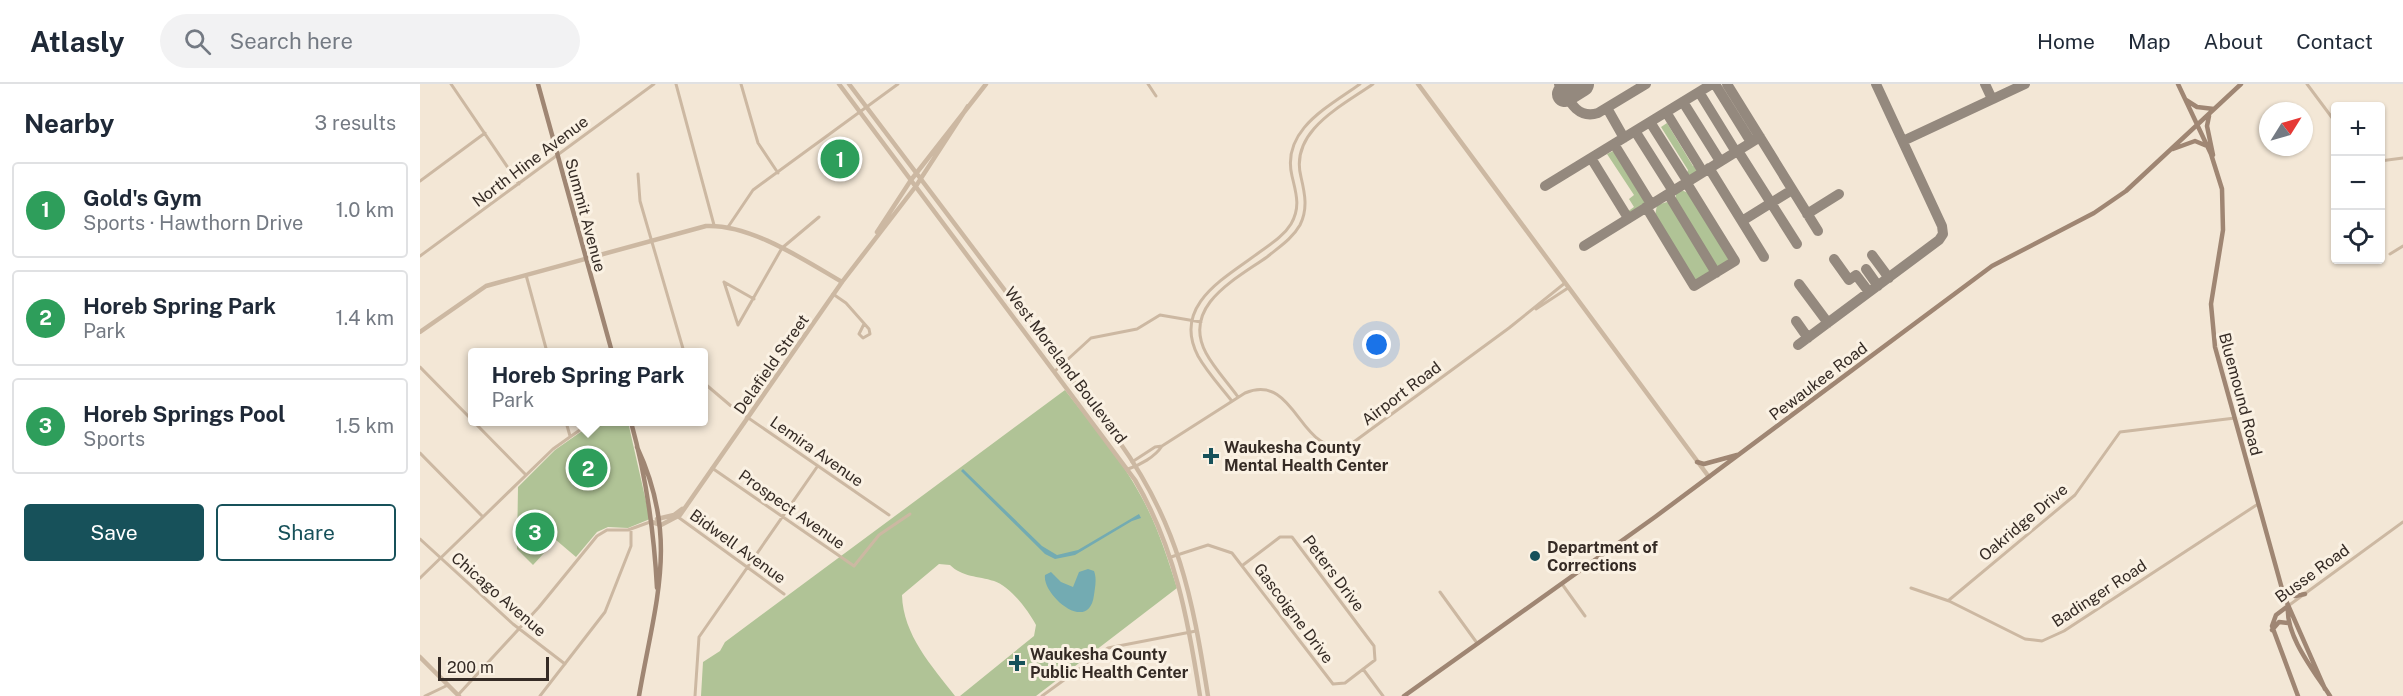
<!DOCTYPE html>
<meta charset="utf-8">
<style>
:root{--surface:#fff;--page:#f2f2f3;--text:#1f2937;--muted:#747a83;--line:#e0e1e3;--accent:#17515a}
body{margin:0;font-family:"Public Sans",sans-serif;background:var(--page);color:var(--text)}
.controls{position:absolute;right:18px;top:18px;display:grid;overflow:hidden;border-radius:6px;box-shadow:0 2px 4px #0004}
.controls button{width:54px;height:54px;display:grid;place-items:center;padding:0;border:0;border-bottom:2px solid var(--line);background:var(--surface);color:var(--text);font:30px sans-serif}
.compass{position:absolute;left:1839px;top:18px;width:54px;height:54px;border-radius:50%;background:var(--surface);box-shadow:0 2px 4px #0004;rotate:53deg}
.scale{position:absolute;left:18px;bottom:15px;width:111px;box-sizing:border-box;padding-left:6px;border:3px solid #352b25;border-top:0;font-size:16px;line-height:21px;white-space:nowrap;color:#352b25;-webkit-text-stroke:4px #faf1e3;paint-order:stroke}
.you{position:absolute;left:957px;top:261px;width:21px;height:21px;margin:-15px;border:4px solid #fff;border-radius:50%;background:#1a73e8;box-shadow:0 0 0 9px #1a73e833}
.badge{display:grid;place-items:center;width:39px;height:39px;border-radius:50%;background:var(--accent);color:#fff;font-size:20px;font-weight:700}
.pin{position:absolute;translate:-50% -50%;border:3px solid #fff;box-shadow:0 2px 6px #0006}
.popup{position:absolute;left:48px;top:264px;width:240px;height:78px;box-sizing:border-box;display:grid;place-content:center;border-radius:6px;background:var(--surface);filter:drop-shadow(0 2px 4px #0005);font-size:20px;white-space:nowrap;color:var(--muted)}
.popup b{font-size:22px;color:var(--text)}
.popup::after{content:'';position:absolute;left:50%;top:100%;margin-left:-12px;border:12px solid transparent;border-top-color:var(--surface)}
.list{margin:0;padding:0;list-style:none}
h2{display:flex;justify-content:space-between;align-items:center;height:78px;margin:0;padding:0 24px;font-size:26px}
h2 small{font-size:20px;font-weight:400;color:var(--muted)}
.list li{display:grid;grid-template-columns:39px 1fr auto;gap:18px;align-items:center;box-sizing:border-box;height:96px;margin:0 12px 12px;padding:0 12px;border:2px solid var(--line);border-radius:6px}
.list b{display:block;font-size:22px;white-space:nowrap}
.list p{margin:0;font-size:20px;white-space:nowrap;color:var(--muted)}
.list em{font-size:20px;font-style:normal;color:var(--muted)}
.actions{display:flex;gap:12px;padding:18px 24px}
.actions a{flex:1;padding:14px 0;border:2px solid var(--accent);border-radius:6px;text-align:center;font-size:21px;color:var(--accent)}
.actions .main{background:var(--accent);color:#fff}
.icon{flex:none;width:33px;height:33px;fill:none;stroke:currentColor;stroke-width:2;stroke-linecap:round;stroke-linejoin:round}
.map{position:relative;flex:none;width:1983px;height:612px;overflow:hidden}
header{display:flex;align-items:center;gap:36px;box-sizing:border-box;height:84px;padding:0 30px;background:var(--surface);border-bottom:2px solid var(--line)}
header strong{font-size:28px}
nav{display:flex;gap:33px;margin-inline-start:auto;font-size:21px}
.search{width:420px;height:54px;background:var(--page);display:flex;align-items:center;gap:15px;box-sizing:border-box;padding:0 21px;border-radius:33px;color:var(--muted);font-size:22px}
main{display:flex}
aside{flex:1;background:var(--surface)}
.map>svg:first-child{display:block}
</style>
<header>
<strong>Atlasly</strong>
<div class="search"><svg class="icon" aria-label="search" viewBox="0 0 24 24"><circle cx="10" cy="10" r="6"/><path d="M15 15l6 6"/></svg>Search here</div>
<nav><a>Home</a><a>Map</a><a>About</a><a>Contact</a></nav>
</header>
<main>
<aside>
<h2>Nearby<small>3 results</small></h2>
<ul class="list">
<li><span class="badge" style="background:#2e9e5b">1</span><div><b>Gold's Gym</b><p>Sports · Hawthorn Drive</p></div><em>1.0 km</em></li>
<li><span class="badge" style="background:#2e9e5b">2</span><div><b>Horeb Spring Park</b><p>Park</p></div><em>1.4 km</em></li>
<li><span class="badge" style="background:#2e9e5b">3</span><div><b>Horeb Springs Pool</b><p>Sports</p></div><em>1.5 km</em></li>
</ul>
<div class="actions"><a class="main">Save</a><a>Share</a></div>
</aside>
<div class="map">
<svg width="1983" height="612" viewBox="0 0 1983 612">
<rect width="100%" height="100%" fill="#f3e7d6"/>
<path fill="#b0c396" d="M1247 39 1273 82 1279 83 1278 88 1271 92 1266 91 1268 86 1241 43Z
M1195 66 1227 118 1210 131 1207 128 1214 123 1209 115 1214 111 1187 70Z
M1261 106 1271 110 1311 174 1309 179 1300 184 1295 182 1256 119V110Z
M1247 118 1252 122 1292 185 1290 190 1279 197 1274 195 1235 132 1237 121Z
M645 306C671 340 701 374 721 412 737 441 747 472 757 504L616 612H540L614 552 616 541C608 526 590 502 574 497 558 492 542 493 530 481L519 480 482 511C483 551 512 582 535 612H281L283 578 300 567 305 558Z
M175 338H208L230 435 208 444 188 443 177 448 156 473 136 456 113 481 97 465 98 403 135 366Z"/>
<path fill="#73abb2" d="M543 385 622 462 637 471 658 466 719 430 721 434 712 437 655 471 635 475 625 470 541 387Z
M668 485 674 487C677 495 675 503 674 511 669 551 622 511 625 491L631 488 641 498 653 503 659 488Z"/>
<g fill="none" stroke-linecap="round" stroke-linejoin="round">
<path stroke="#94897e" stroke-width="10" d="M1139 0C1148 15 1157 36 1178 29L1226 0
M1295 0 1331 58
M1307 0 1398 147
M1565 0 1572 15
M1279 8 1316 68
M1263 18 1300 77
M1187 24 1204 54
M1246 28 1283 88
M1230 38 1268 98
M1215 47 1253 107
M1483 57 1605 0
M1194 60 1231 120
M1318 67 1377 160
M1171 74 1208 134
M1289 84 1344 173
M1125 102 1292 0
M1248 110 1296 189
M1226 123 1274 202 1315 177 1266 98
M1387 130 1419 110
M1322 137 1372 106
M1164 162 1340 53
M1452 171 1469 194
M1414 175 1429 196 1436 191 1449 208
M1446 185 1458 202
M1379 200 1408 239
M1376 237 1388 254
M1378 261 1519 156 1523 150 1522 142 1456 0"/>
<path stroke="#94897e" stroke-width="26" d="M1145 10 1161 0"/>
<path stroke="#ccb8a2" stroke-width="3" d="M31 0 99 100
M256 0 294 141
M321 0 338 59 358 89
M728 0 736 12
M1887 0 1916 39
M1960 77 1983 74
M218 90 220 117 264 268
M0 97 65 49
M308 143 333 106 478 0
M1970 170 1983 162
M0 172 234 0
M106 191 127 268
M304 198 318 241 362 164 399 133
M304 198 334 215
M413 210 426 219 449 245 450 250 443 254 439 250 444 240
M1116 225 1148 204
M0 283 52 336
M635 287 671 254 717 245 740 231 781 238
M284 299 311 322 469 431
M818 313C808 299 794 284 786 269 761 222 816 195 847 173 859 163 872 155 880 141 888 125 885 110 881 93 869 47 922 22 953 0
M811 316C800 302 787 288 778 272 752 222 803 195 837 170 849 161 863 153 871 140 881 123 876 109 872 92 861 46 908 23 940 0
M54 338 106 391
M146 338 150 352
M0 369 63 433
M712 378 735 363 742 362
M292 384 434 482 459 451 490 430
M708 385C720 381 735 373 742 362L825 309C878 287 879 378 931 360L1089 244 1145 199
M258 433 364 510
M0 455 93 540 145 580
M751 473 788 461 812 469 913 600 925 599 955 576 954 562 872 453H860L823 481
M0 494 133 365 171 338
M1142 500 1165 532
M1491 504 1529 517 1605 555 1622 557 1644 547 1838 420
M1020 508 1057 559
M1529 516 1655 411 1700 348 1815 334
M1868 522 1983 438
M943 585 963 612
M38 611 119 523 177 452 187 446H208L230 438
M5 612 28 601
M120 612 185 528 211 462V445
M275 612 279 553 397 383
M622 612 688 564 776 547"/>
<path stroke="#ccb8a2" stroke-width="4.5" d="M419 0 715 396C755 464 768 535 780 612
M429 0 698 356C759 441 772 512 788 612
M998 0 1289 393
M457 148 491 96 566 0
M0 248 66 202 286 142C331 140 384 176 422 198
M237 435 254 431 262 425
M232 438 241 441 260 431 422 198 496 102 548 22
M0 573 39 612"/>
<path stroke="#9f8673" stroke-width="4.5" d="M118 0 192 268
M1758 0 1791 70 1802 105 1803 146 1791 220 1795 263 1864 512 1905 605
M1766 16 1777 23 1794 25
M1789 32 1787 42 1793 71
M1753 65 1775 57 1787 62
M211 338C226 392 234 447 237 504
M217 363C260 455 235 518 219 612
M1277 378 1284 380 1317 371
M1863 505 1875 512 1885 510
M1868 522 1856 531 1852 542 1878 612
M1868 522C1865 552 1895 588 1910 612
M1852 546 1859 538 1869 539
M984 612 1235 433 1572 182 1674 129 1706 107 1821 0"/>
</g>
<g fill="#17515a" stroke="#faf1e3" stroke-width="2">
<path d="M788 363h6v6h6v6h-6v6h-6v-6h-6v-6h6z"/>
<circle cx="1115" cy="472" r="6"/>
<path d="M594 570h6v6h6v6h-6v6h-6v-6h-6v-6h6z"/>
</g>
<g text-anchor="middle" stroke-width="6" stroke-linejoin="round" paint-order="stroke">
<g font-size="16" fill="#352b25" stroke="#faf1e3">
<text transform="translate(110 77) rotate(-37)" y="6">North Hine Avenue</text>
<text transform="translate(166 131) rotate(75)" y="6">Summit Avenue</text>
<text transform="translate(351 280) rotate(-55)" y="6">Delafield Street</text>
<text transform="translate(646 281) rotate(53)" y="6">West Moreland Boulevard</text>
<text transform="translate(1398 297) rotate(-37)" y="6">Pewaukee Road</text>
<text transform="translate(981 309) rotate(-37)" y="6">Airport Road</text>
<text transform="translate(1821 310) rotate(75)" y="6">Bluemound Road</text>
<text transform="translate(397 367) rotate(35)" y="6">Lemira Avenue</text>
<text transform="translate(372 425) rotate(35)" y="6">Prospect Avenue</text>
<text transform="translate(1603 438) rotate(-40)" y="6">Oakridge Drive</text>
<text transform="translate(318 462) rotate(36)" y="6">Bidwell Avenue</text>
<text transform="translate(914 489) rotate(53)" y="6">Peters Drive</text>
<text transform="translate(1892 489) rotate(-36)" y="6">Busse Road</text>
<text transform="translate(1679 509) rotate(-33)" y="6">Badinger Road</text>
<text transform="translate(79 510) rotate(41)" y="6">Chicago Avenue</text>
<text transform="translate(874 529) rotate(53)" y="6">Gascoigne Drive</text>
</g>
<g font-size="16" font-weight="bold" fill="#352b25" stroke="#faf1e3" text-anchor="start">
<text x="804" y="369">Waukesha County<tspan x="804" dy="18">Mental Health Center</tspan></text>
<text x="1127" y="469">Department of<tspan x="1127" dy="18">Corrections</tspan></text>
<text x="610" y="576">Waukesha County<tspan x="610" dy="18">Public Health Center</tspan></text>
</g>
</g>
</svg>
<div class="controls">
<button>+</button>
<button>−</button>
<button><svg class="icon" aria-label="locate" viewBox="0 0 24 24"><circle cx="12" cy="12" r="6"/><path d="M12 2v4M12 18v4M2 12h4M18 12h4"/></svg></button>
</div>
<svg class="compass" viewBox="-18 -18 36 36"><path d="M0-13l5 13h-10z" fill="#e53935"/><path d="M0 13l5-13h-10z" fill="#747a83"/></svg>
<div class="scale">200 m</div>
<div class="you"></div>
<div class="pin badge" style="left:420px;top:75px;background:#2e9e5b">1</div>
<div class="pin badge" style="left:168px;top:384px;background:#2e9e5b">2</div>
<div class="popup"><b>Horeb Spring Park</b>Park</div>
<div class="pin badge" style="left:115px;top:448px;background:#2e9e5b">3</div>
</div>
</main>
